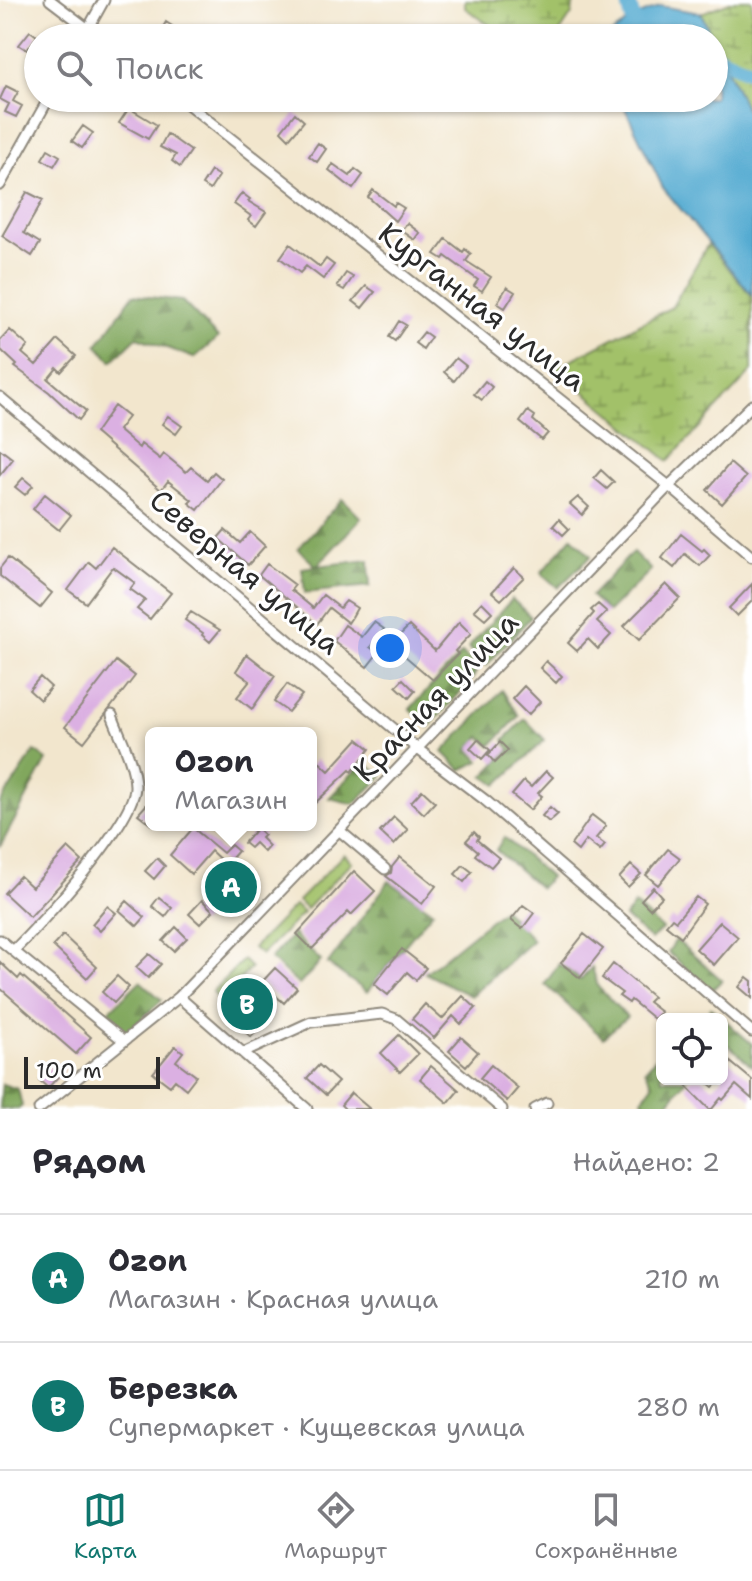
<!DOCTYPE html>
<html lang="ru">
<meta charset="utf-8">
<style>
:root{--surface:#fff;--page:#f7f7f7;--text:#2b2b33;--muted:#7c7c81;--line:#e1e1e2;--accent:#0f766e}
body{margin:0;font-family:"Shantell Sans",sans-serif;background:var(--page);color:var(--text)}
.controls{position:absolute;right:24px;bottom:24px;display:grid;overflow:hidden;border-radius:12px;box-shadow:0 2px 6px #0004}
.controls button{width:72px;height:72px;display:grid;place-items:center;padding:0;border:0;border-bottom:2px solid var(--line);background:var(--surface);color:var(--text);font:40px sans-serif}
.scale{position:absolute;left:24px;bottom:20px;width:136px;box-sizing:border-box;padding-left:8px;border:4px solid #2b2b2b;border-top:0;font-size:22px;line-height:28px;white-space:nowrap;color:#2b2b2b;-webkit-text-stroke:6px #fff;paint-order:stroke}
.you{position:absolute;left:390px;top:648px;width:28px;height:28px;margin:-20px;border:6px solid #fff;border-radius:50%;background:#1a73e8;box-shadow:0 0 0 12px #1a73e833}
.badge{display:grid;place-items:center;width:52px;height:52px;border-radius:50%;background:var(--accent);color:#fff;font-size:26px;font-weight:700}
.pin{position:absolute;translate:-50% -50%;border:4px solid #fff;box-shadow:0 2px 8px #0006}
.popup{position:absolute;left:145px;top:727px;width:172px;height:104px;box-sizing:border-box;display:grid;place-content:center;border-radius:12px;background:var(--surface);filter:drop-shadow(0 2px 6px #0005);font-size:26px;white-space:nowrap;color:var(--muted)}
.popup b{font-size:30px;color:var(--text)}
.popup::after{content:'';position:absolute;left:50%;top:100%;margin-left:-16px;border:16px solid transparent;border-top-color:var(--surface)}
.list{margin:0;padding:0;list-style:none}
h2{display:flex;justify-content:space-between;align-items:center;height:104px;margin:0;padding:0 32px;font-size:34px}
h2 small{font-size:26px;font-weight:400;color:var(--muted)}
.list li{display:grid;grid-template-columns:52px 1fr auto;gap:24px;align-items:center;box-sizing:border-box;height:128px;padding:0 32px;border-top:2px solid var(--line)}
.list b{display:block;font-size:30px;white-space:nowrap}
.list p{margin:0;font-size:26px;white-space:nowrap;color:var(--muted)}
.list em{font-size:26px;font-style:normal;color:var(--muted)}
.icon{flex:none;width:44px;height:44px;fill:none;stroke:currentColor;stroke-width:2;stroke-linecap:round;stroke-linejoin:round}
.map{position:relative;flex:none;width:752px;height:1109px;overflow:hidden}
.search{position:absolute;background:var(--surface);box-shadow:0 2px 6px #0004;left:24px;right:24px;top:24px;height:88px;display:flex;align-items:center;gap:20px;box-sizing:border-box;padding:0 28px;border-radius:44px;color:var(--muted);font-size:30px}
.sheet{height:360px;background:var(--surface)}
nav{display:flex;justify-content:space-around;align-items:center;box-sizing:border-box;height:112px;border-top:2px solid var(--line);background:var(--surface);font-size:22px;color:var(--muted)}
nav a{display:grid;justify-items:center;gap:4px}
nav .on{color:var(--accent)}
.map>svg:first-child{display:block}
</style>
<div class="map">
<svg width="752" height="1109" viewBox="0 0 752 1109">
<defs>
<pattern id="grass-tufts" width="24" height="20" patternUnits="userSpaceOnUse" patternTransform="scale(2)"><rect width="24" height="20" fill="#a2c169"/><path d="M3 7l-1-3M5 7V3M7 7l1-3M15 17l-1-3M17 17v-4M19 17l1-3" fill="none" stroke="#849d57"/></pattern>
<pattern id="forest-firs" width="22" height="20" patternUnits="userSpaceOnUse" patternTransform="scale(2)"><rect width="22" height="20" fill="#81a75d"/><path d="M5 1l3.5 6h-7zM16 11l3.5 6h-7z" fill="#6a884d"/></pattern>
<pattern id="wetland-marsh" width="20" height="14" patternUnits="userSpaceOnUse" patternTransform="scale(2)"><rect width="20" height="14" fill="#a2c169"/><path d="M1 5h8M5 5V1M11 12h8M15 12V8" fill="none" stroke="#849d57"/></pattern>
</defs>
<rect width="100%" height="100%" fill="#fff"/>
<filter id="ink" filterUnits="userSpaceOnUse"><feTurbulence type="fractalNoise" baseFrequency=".0125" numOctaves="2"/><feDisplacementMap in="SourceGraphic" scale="16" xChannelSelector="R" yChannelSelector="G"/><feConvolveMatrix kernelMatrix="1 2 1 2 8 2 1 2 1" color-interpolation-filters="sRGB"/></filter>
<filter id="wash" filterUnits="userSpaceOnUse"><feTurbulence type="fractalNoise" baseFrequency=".006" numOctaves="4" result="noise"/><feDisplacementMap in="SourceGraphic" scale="32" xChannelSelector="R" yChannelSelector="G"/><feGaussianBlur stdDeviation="1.8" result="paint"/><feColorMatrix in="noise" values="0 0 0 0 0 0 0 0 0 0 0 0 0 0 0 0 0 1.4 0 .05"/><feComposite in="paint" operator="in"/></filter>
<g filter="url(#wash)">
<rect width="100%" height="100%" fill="#f2e6cd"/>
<path fill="url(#grass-tufts)" stroke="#66764a" stroke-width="2" d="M344 854 352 862 306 909 298 901Z
M295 905 303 913 261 955 253 948Z
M243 960 251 968 220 1000 212 992Z"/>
<path fill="url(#forest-firs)" stroke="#566944" stroke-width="2" d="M133 295 182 301 218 338 194 358 137 337 112 361 97 345Z
M342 499 361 518 317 566 369 560 370 586 305 593 302 568 316 566 298 549Z
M572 537 591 556 558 588 541 573Z
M633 552 651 570 608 612 591 596Z
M512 599 531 617 486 666 468 648Z
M462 653 478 668 473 678 429 727 410 709Z
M502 690 519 716 491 746 481 737 469 749 480 761 461 770 443 752Z
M525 719 545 740 497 785 484 776 510 750 504 740Z
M35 751 47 760 0 847V803Z
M363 762 383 776 354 804 329 798Z
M504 837 550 877 540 888 496 850Z
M389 881 433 911 367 992 328 964Z
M634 904 662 929 651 940 625 917Z
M504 909 533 940 471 996 425 973Z
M293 934 321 961 299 985 270 959Z
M676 940 722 980 711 991 668 952Z
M559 964 581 980 592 967 598 987 627 1017 603 1038 545 984Z
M140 981 162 1000 126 1033 106 1014Z
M711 1008 752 1044V1066L722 1039V1019H705Z
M662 1051V1079H687L666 1106 649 1109 642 1099 653 1084 645 1070Z
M2 1084 18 1089 22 1106 18 1109H0Z"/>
<path fill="url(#wetland-marsh)" stroke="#66764a" stroke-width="2" d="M465 0H574L572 14 556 38H508L465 8Z
M735 0H752V122L701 13Z
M708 244 752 296V371L668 461 556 368 672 307Z"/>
<path fill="#54abd1" stroke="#406b7e" stroke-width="2" d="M660 6 701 13 712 38H607L632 18Z
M714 42 752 122V295L663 188 620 98H714Z"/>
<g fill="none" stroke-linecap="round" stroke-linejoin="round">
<path stroke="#54abd1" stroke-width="16" d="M628 0 633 20 674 38
M714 55 752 72"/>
</g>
<g id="blocks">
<path fill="#dbb0e2" d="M166 22 180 31 176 38H168L160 32Z
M30 31 37 36 27 50 19 45Z
M6 86 18 92 13 101 22 106 16 117 5 112 9 104 0 99Z
M129 108 157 125 148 139 119 123Z
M295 113 304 121 289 139 281 131Z
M83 126 93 133 82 148 72 141Z
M167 134 191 151 180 167 172 161 176 155 160 147Z
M318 143 326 149 317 162 309 156Z
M48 149 60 156 54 166 42 159Z
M333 164 350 176 355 169 363 175 353 189 329 170Z
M211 171 219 176 210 190 202 185Z
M373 190 394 206 396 203 404 208 395 221 368 197Z
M27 192 43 200 24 233 40 243 32 256 2 236Z
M242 193 250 199 248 201 266 212 256 226 248 220 251 216 234 204Z
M407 223 420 233 415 240 401 230Z
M446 239 463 252 465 249 471 254 466 261 491 277 482 291 474 286 478 280 445 256 443 259 435 254Z
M290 244 320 267 326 259 334 265 323 279 306 266 300 273 280 258Z
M346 273 353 277 344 290 337 286Z
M366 286 375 292 362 308 353 301Z
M507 287 515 292 505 308 497 303Z
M399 321 406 325 395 341 389 337Z
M10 330 28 346 22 353 36 365 58 340 76 356 61 372 57 368 48 379 86 411 79 420 49 392 15 367 17 365 0 349V341Z
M424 332 431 337 423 349 415 343Z
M456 358 466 366 454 381 444 372Z
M485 381 492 387 482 400 474 394Z
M114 406 128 417 118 430 139 448 141 444 160 459 164 454 186 472 191 467 207 480 214 472 222 479 198 510 189 503 192 500 168 481 161 490 95 433Z
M528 411 535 416 533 420 548 433 542 440 520 422Z
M168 416 182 426 176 434 162 424Z
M0 449 13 459 0 475Z
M730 463 746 477 722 504 707 490Z
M601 470 614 482 607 489 594 478Z
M23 478 33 486 25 495 15 487Z
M45 494 71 515 59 530 33 509Z
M578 497 589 507 582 515 570 504Z
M559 519 569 529 563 535 553 526Z
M225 530 240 543 250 532 265 546 248 565 218 538Z
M681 534 702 551 704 549 710 555 700 566 685 554 674 568 662 558Z
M112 547 171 593 150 619 137 609 145 600 130 589 135 583 113 567 86 603 68 590 89 562 96 568Z
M8 558 52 593 40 608 0 576V568Z
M267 564 295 585 291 590 313 608 323 595 340 608 346 601 357 608 352 617 348 623 329 608 317 624 259 575Z
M514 568 524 577 501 600 492 592Z
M666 584 680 598 639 640 624 626Z
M752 584V601L737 616 729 608Z
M482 602 492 612 485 619 474 610Z
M598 604 607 612 597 622 611 635 598 649 588 639 577 651 568 643 594 613 591 610Z
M191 612 220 630 210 642 202 635 203 633 185 620Z
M374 622 384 629 370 647 378 653 367 667 334 641 345 625 362 637Z
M459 622 471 634 455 651 458 654 433 680 391 644 409 626 435 651Z
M247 654 275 676 252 709 237 697 250 681 236 671Z
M116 661 135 676 84 742 65 727Z
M546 661 562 676 556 683 540 668Z
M40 677 51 687 40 700 29 690Z
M403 679 415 691 409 698 396 686Z
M287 684 302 695 288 712 274 702Z
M524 686 540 702 528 715 512 699Z
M358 739 370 749 352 772 350 770 311 807V765L316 759 329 771Z
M478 739 490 750 482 759 470 748Z
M500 742 508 750 495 763 488 755Z
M546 771 553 777 538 793 542 796 530 810 512 795 524 781 531 787Z
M422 790 435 802 424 814 411 802Z
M147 804 151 807V824L138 814Z
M550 807 558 814 549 822 542 816Z
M592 815 606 826 596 838 605 845 600 851 586 840 578 851 571 845Z
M394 817 408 830 394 845 380 832Z
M193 828 223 853 231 845 238 851 226 865 211 851 191 874 170 855Z
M257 828 264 835 261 838 269 846 264 852 255 843 250 848 244 843Z
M474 832 479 837 477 840 499 858 491 867 475 855 478 851 466 841Z
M68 848 82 861 30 917 4 893 20 876 32 887Z
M668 849 680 858 658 885 646 875Z
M400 857 436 886 422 904 386 876 391 873 392 867Z
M157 858 165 866 154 879 145 871Z
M463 865 472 872 464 882 455 874Z
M631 865 641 874 628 887 619 878Z
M218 870 236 887 225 898 207 881Z
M354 871 375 891 351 915 348 912 312 949 297 934Z
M653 887 662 897 650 909 641 900Z
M159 897 172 908 165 917 152 906Z
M696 897 705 904 681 937 666 925 672 918 676 921Z
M202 900 213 911 200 924 189 914Z
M127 901 145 917 137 926 119 910Z
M523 905 534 913 522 929 511 920Z
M107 906 116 913 100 931 92 924Z
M720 922 738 937 714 965 696 949Z
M176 927 187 938 174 951 163 941Z
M584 934 603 949 580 978 561 963Z
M63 935 97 967 87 978 53 946Z
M402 949 426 968 416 980 407 972 388 995 374 984Z
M149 954 161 964 148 978 136 967Z
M0 962 18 979 21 975 91 1037 76 1054 0 988Z
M613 964 653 997 648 1002 661 1012 654 1019 631 1000 629 1003 619 996 622 993 602 978Z
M275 968 297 988 284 1003 261 983Z
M117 976 129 987 114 1003 102 992Z
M747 977 752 981V998L739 987Z
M246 988 274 1014 251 1037 224 1012Z
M463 996 476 1008 461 1024 453 1016 434 1038 412 1019 425 1004 442 1019Z
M399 1035 418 1054 400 1072 381 1053Z
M461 1037 478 1052 466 1066 449 1051Z
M175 1046 183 1052 176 1061 196 1076 186 1089 175 1080 170 1086 153 1073Z
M722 1055 752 1080V1099L736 1085 723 1100 721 1098 712 1109H709L686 1086 692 1079H703L713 1087 722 1079Z
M55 1062 64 1070 48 1088 39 1080Z
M319 1065 338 1082 326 1095 307 1078Z
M491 1065 518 1088 507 1101 480 1078Z
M431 1066 459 1090 448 1103 420 1079Z
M351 1093 370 1109H345L341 1105Z"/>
</g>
</g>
<g filter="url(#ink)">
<use href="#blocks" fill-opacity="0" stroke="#8e887c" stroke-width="2"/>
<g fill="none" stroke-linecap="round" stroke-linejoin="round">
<g stroke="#8e887c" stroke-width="13">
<path id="minor" d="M50 0 100 38
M83 38 104 0
M180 98 669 486 752 557
M0 185 49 98
M0 397 419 750 485 800 752 1032
M340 831 385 869
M0 940 124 1041
M13 951C40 925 137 819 135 785 134 762 120 737 112 715
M179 997 307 1109
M243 1053 311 1022 382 1014 396 1019 502 1109
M39 1109 179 997 669 486 752 405
M535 1109 547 1103"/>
</g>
<use href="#minor" stroke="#fff" stroke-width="9"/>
</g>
</g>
<g text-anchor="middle" stroke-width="6" stroke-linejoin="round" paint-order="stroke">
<g font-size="30" fill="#2b2b2b" stroke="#fff">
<text transform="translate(482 307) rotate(38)" y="10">Курганная улица</text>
<text transform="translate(245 572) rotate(40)" y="10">Северная улица</text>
<text transform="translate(436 697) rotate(-46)" y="10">Красная улица</text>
</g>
</g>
</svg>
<div class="controls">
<button><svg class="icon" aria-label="locate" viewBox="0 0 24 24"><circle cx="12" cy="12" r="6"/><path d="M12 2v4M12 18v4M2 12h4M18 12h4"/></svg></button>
</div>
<div class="scale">100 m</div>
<div class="you"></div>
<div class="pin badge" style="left:231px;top:887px">A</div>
<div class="popup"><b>Ozon</b>Магазин</div>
<div class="pin badge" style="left:247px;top:1004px">B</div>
<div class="search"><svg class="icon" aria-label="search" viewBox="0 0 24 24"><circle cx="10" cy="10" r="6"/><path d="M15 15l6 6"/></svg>Поиск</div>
</div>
<section class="sheet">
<h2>Рядом<small>Найдено: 2</small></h2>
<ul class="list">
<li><span class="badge">A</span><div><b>Ozon</b><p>Магазин · Красная улица</p></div><em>210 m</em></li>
<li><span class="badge">B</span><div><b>Березка</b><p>Супермаркет · Кущевская улица</p></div><em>280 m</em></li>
</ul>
</section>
<nav>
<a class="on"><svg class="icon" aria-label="map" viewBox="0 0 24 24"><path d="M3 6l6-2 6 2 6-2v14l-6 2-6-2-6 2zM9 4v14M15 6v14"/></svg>Карта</a>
<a><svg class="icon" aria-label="directions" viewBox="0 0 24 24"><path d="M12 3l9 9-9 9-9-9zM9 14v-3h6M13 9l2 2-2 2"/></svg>Маршрут</a>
<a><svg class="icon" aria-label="saved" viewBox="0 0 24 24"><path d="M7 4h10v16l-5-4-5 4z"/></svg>Сохранённые</a>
</nav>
